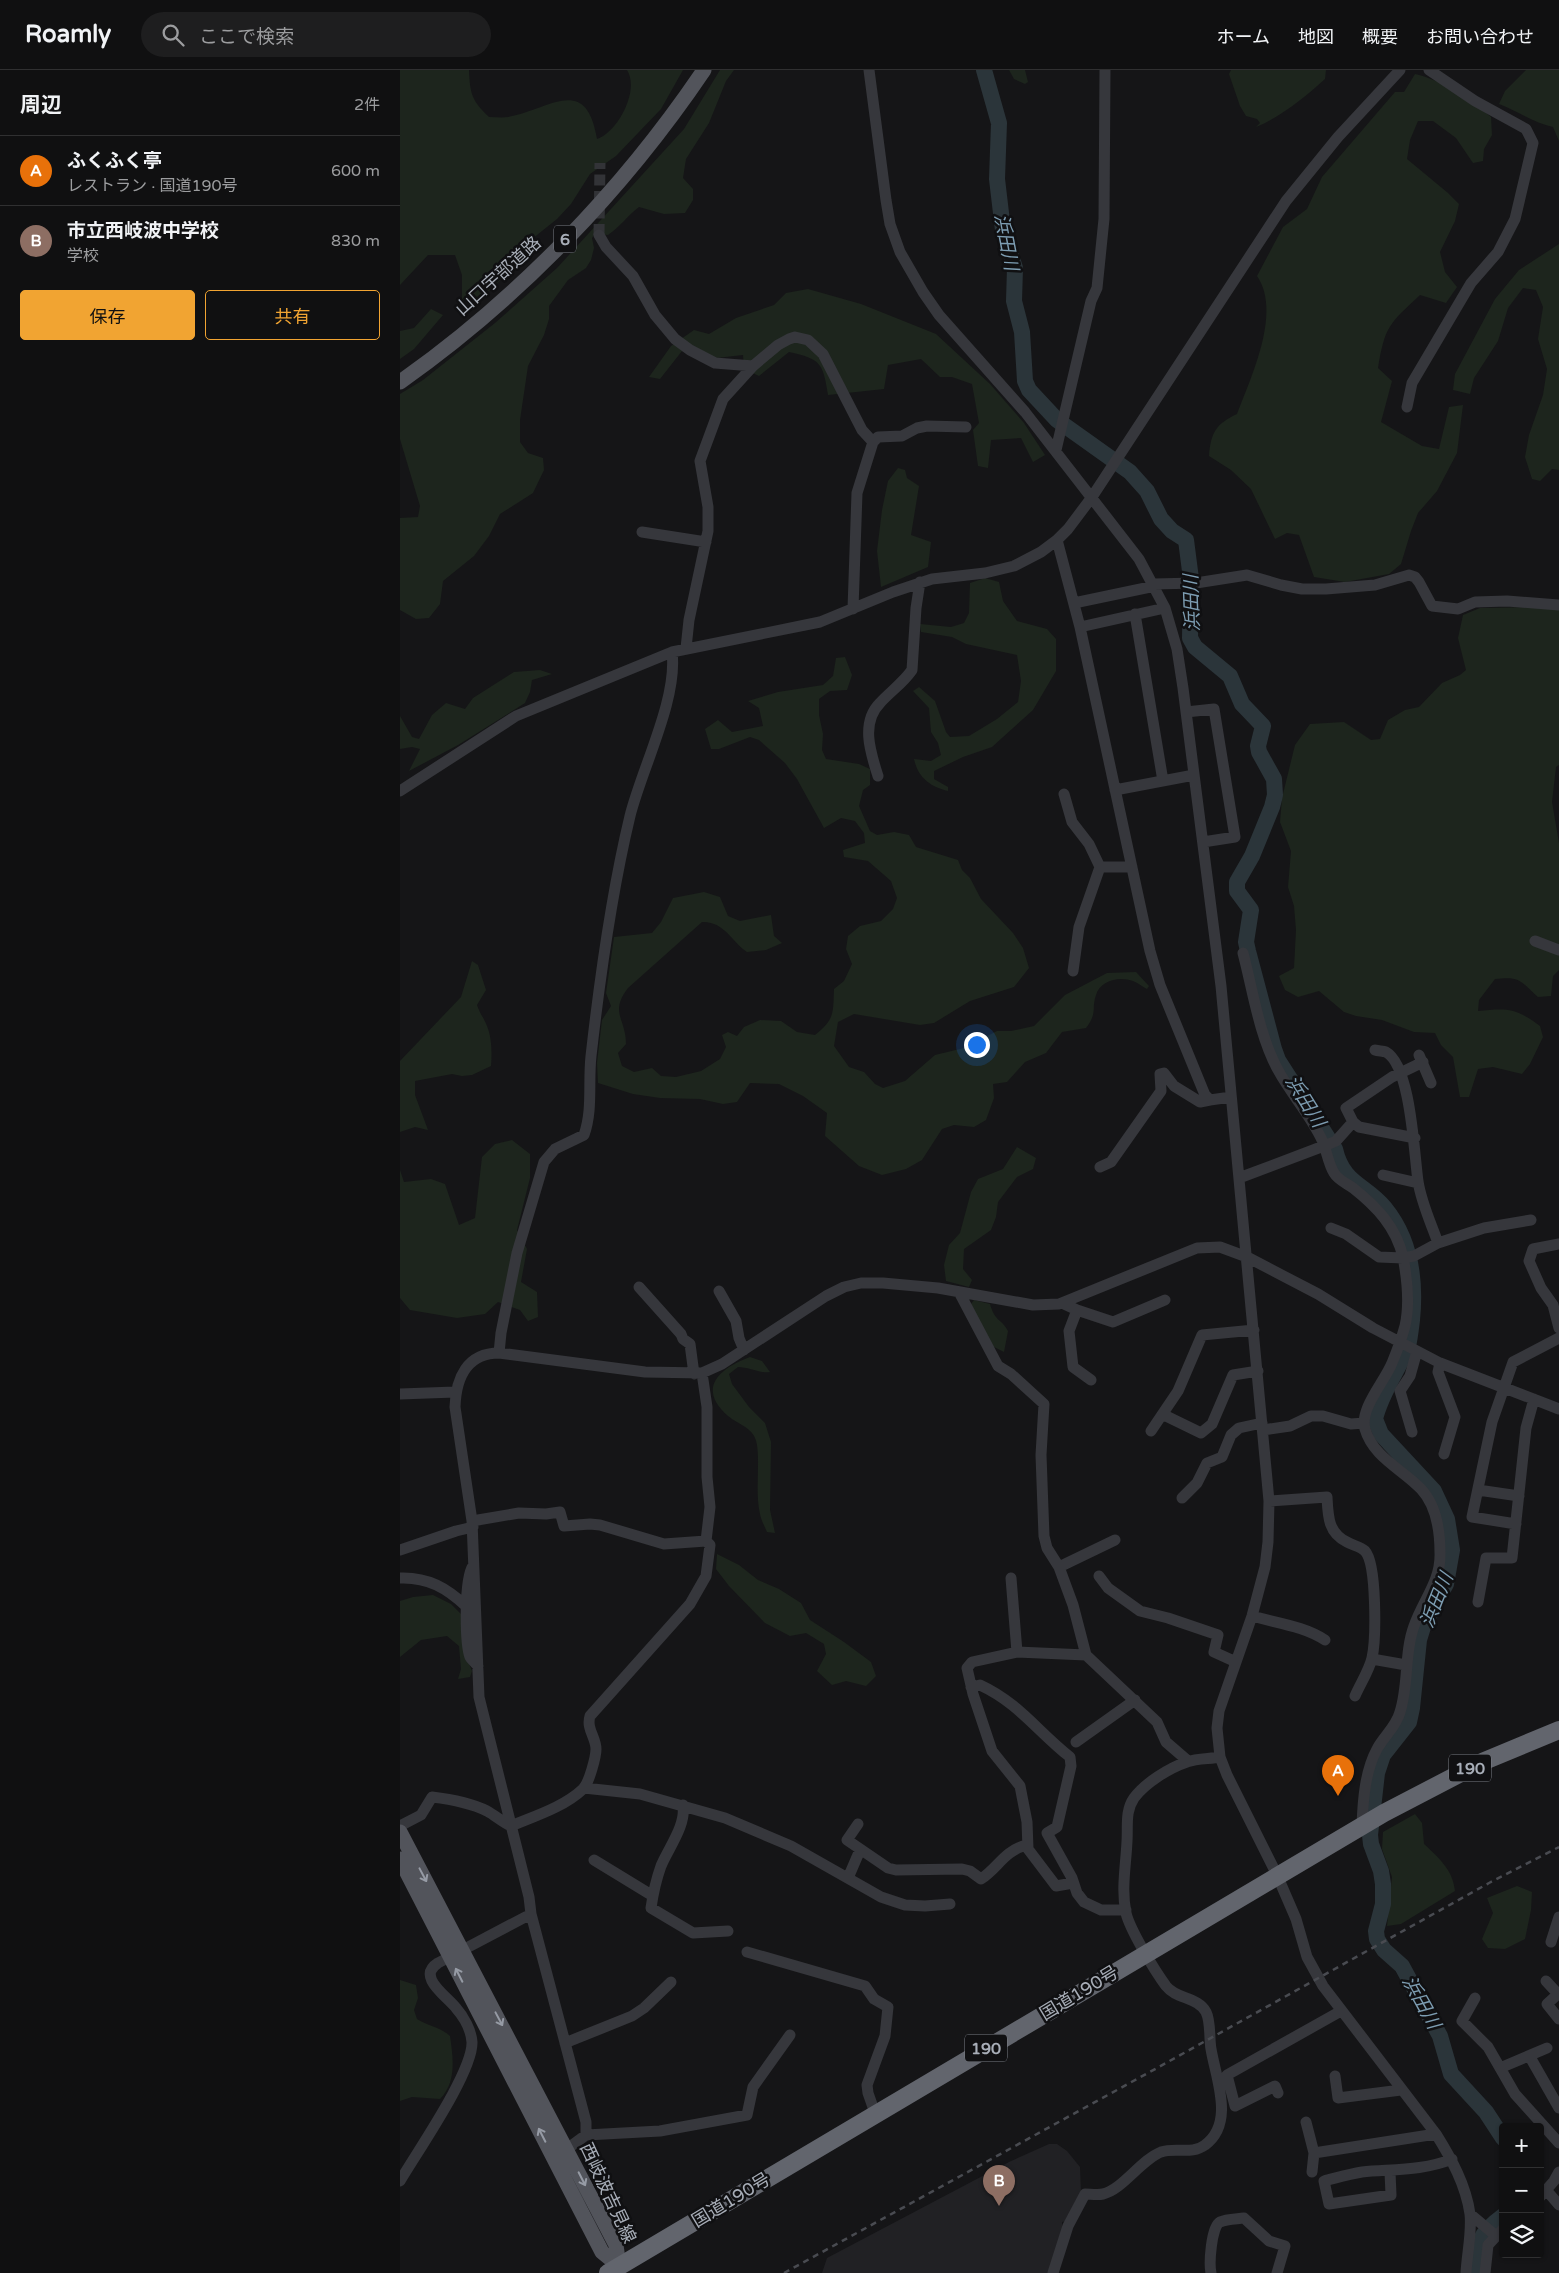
<!DOCTYPE html>
<html lang="ja">
<meta charset="utf-8">
<style>
:root{--surface:#101011;--page:#1e1e1f;--text:#f1f3f6;--muted:#9c9d9f;--line:#303031;--accent:#f1a432}
body{margin:0;font-family:"Varela Round","Noto Sans JP",sans-serif;background:var(--page);color:var(--text)}
.controls{position:absolute;right:15px;bottom:15px;display:grid;overflow:hidden;border-radius:5px;box-shadow:0 1px 4px #0004}
.controls button{width:45px;height:45px;display:grid;place-items:center;padding:0;border:0;border-bottom:1px solid var(--line);background:var(--surface);color:var(--text);font:25px sans-serif}
.you{position:absolute;left:576px;top:974px;width:18px;height:18px;margin:-12px;border:4px solid #fff;border-radius:50%;background:#1a73e8;box-shadow:0 0 0 8px #1a73e833}
.badge{display:grid;place-items:center;width:32px;height:32px;border-radius:50%;background:var(--accent);color:#fff;font-size:16px;font-weight:700}
.pin{position:absolute;translate:-50% -41px;filter:drop-shadow(0 1px 2px #0008)}
.pin::after{content:'';position:absolute;top:26px;width:18px;height:15px;background:inherit;clip-path:polygon(0 0,100% 0,50% 100%)}
.list{margin:0;padding:0;list-style:none}
h2{display:flex;justify-content:space-between;align-items:center;height:65px;margin:0;padding:0 20px;font-size:21px}
h2 small{font-size:16px;font-weight:400;color:var(--muted)}
.list li{display:grid;grid-template-columns:32px 1fr auto;gap:15px;align-items:center;box-sizing:border-box;height:70px;padding:0 20px;border-top:1px solid var(--line)}
.list b{display:block;font-size:19px;white-space:nowrap}
.list p{margin:0;font-size:16px;white-space:nowrap;color:var(--muted)}
.list em{font-size:16px;font-style:normal;color:var(--muted)}
.actions{display:flex;gap:10px;padding:15px 20px}
.actions a{flex:1;padding:11px 0;border:1px solid var(--accent);border-radius:5px;text-align:center;font-size:18px;color:var(--accent)}
.actions .main{background:var(--accent);color:#111}
.icon{flex:none;width:28px;height:28px;fill:none;stroke:currentColor;stroke-width:2;stroke-linecap:round;stroke-linejoin:round}
.map{position:relative;flex:none;width:1159px;height:2203px;overflow:hidden}
header{display:flex;align-items:center;gap:30px;box-sizing:border-box;height:70px;padding:0 25px;background:var(--surface);border-bottom:1px solid var(--line)}
header strong{font-size:24px}
nav{display:flex;gap:28px;margin-inline-start:auto;font-size:18px}
.search{width:350px;height:45px;background:var(--page);display:flex;align-items:center;gap:12px;box-sizing:border-box;padding:0 18px;border-radius:28px;color:var(--muted);font-size:19px}
main{display:flex}
aside{flex:1;background:var(--surface)}
.map>svg:first-child{display:block}
</style>
<header>
<strong>Roamly</strong>
<div class="search"><svg class="icon" aria-label="search" viewBox="0 0 24 24"><circle cx="10" cy="10" r="6"/><path d="M15 15l6 6"/></svg>ここで検索</div>
<nav><a>ホーム</a><a>地図</a><a>概要</a><a>お問い合わせ</a></nav>
</header>
<main>
<aside>
<h2>周辺<small>2件</small></h2>
<ul class="list">
<li><span class="badge" style="background:#e8710a">A</span><div><b>ふくふく亭</b><p>レストラン · 国道190号</p></div><em>600 m</em></li>
<li><span class="badge" style="background:#8d6e63">B</span><div><b>市立西岐波中学校</b><p>学校</p></div><em>830 m</em></li>
</ul>
<div class="actions"><a class="main">保存</a><a>共有</a></div>
</aside>
<div class="map">
<svg width="1159" height="2203" viewBox="0 0 1159 2203">
<rect width="100%" height="100%" fill="#151517"/>
<path fill="#212124" d="M649 2074H657L667 2081 680 2097 681 2122 667 2151 662 2152V2169L651 2203H422L427 2188 609 2092Z"/>
<path fill="#1d251d" d="M0 0H69C70 24 72 31 89 47 95 47 102 48 108 47 149 40 186 3 197 69 218 62 240 20 227 0H283L261 39 216 86 190 104 171 134 157 149 127 173 106 205 71 237 62 233V205L55 185H28L0 215Z
M320 0H334L326 11 309 53 286 89 283 108 293 119V130L285 143 264 144 239 137C227 146 220 157 208 165L195 164 192 168 194 178 191 190 186 198 168 210 149 236V249L144 265 128 296 120 350V372L128 383 143 388 144 400 133 423 100 444 89 466 74 486 43 511 40 534 29 548 16 549 0 540V448L18 447 20 436 0 369V324L23 310 95 253 157 198 284 59Z
M609 0H625L628 12 625 14 614 9Z
M831 0H926L925 9C904 28 882 46 856 57L860 53 857 49 846 46 840 36 829 4Z
M1126 0H1159V71L1153 57C1135 53 1117 41 1099 34L1105 21Z
M1015 4C1042 10 1069 29 1091 47L1092 65 1084 79 1083 91 1073 93 1056 68 1033 51H1018L1010 70 1007 89 1048 123 1059 134 1055 151 1040 182 1045 202 1057 217 1046 233 1020 225C989 254 985 256 978 298L992 311 981 352 1022 376 1039 379 1049 337 1063 335 1057 383 1037 421 1018 443 1011 461 1001 494 989 504 945 512 914 507 899 465 887 463 875 469 851 419 831 400 809 386C811 362 816 354 837 344 851 307 882 242 857 206L883 157 907 139 922 107 995 22H1004Z
M1159 174V400L1152 399 1140 411 1132 409 1125 387 1129 365 1143 325 1147 299 1138 269 1143 237 1136 220 1123 218 1108 238 1098 271 1074 308 1070 324 1053 320 1055 304 1095 229 1119 200Z
M408 219 461 234 536 264 590 314 624 353 645 385 633 392 621 368 591 370 588 398 578 396 573 360 579 353 572 314 552 307H540L521 289 488 295 484 319 428 325C423 293 421 289 389 282L359 306 344 299 343 285 299 290 282 281 260 309 249 307 271 276 294 260 309 264 336 248 374 235 386 223Z
M31 239 43 245 14 279 0 289V261L14 258Z
M498 398 505 400 507 408 519 416 511 465 531 472 528 497 481 517 477 481 482 440 488 411Z
M585 508 599 512 603 531 617 551 647 559 656 569V601L633 640 592 677 563 687 534 701V709L548 717V721C531 717 518 708 514 689L531 691 541 685 538 673 531 662 529 638 513 621 519 617 535 631 546 662 550 667 569 666 597 649 618 632 621 611 617 585 566 574 552 567 521 562 520 554 551 557 564 553 569 543 570 513Z
M1136 537 1159 540V695L1156 697 1152 732 1159 773V900L1153 906 1151 926 1138 927C1120 911 1121 906 1095 909L1079 930 1078 941C1108 938 1116 938 1140 956L1143 967 1130 994 1122 1004 1093 997 1078 999 1069 1027H1060L1053 987 1041 975 1035 963 1014 962 982 950 956 946 944 942 919 921 898 927 885 920 879 906 894 898 896 860 894 836 888 817 891 781 880 752 882 728 895 675 910 654 944 652 971 670 980 669 988 650 1005 640 1019 637 1042 613 1060 605 1066 600 1058 568 1063 545 1080 538Z
M445 587 452 605 447 620 430 621 419 629V645L423 664 422 680 426 689 459 694 470 699V715L463 720 459 736 470 761 477 765 494 762 509 765 516 777 558 790 562 800 570 808 581 829 613 863 623 878 629 898 614 917 570 931 534 953 520 955 454 944 438 952 434 976 449 997 464 1002 475 1014 483 1018 505 1011 535 985 564 978 597 961H611L634 956 665 925 707 903 736 902 749 916 747 919C743 917 738 913 733 911 720 906 700 910 696 925 691 940 698 942 686 958L662 962 646 983 625 992 607 1012 593 1014 594 1028 586 1050 574 1057 554 1055 542 1059 522 1090 506 1099 482 1105 459 1096 425 1066 427 1043 403 1026 379 1014 350 1013 337 1032 323 1034 300 1029 260 1028 233 1024 198 1013 197 993 202 950 211 936 206 923 214 867 252 863 261 852 273 828 304 822 320 827 328 846 340 851 371 845 374 866 382 873 366 880 347 882C332 872 324 851 302 852L228 918C209 943 226 948 226 974L218 983 222 996 234 1002 252 998 261 1006 276 1007 301 1001 320 989 326 977 322 965 328 962 337 966 344 957 360 950 381 951 397 962 415 965C435 949 433 943 434 919L444 911 452 894 446 879 448 866 460 856 481 851 493 839 497 828 491 811 468 791 444 787 443 780 465 773 464 763 455 751 441 748 424 758 397 709 385 693 359 670 350 667 319 679H311L305 659 318 650 332 662 363 656 359 638 348 631 378 622 423 615 433 606 436 588Z
M140 600 152 604 132 610 130 622 125 633 58 675 9 701 20 679 12 677 0 679V646L12 667 19 669 32 645 46 633 65 639 73 628 114 602Z
M72 891 78 895 86 920 77 935C80 944 84 948 87 956 92 968 92 984 91 996L72 1005 62 1006 52 1004 15 1011V1025L28 1060 15 1057 0 1062V991L61 927Z
M112 1070 130 1084V1108L117 1160 127 1179 121 1212 137 1222 138 1247 128 1251 120 1240 98 1232 85 1244 57 1248 10 1240 0 1228V1100L4 1112 31 1109 45 1114 59 1155 75 1148 82 1087 95 1074Z
M617 1077 636 1088 633 1099 617 1107 598 1132 596 1147 591 1160 564 1179 563 1199 572 1210 569 1217 546 1211 544 1195 549 1175 560 1163 571 1122 578 1109 603 1099Z
M574 1230 590 1234C595 1252 601 1248 608 1261L604 1282 592 1276 571 1234Z
M350 1287 362 1291 370 1302C363 1304 348 1297 338 1297L329 1304 332 1314 349 1337 365 1353 371 1372 370 1440 375 1463 367 1462C365 1457 361 1450 360 1444 355 1422 360 1397 357 1375 355 1358 339 1355 328 1346 296 1318 320 1298 350 1287Z
M317 1484 339 1495 358 1510 379 1519 401 1533 410 1550 444 1572 471 1592 476 1606 466 1616 446 1611 432 1615 417 1601 426 1584 424 1574 406 1563 390 1566 365 1553 329 1516 316 1499Z
M33 1525 51 1534 61 1544 68 1591 72 1601 70 1607 58 1609 61 1599 59 1576 47 1566 21 1570 0 1587V1531L13 1527Z
M1015 1744 1022 1753 1024 1774C1039 1788 1053 1800 1055 1821L1001 1854 987 1856 992 1807 982 1779 983 1762Z
M1117 1816 1132 1822 1131 1840 1125 1869 1105 1879 1088 1878 1082 1869 1093 1843 1087 1828Z
M0 1910 16 1915 18 1928 14 1940 17 1949C28 1956 40 1957 50 1966 53 1987 57 2012 40 2029L12 2027 0 2031Z"/>
<g fill="none" stroke-linecap="round" stroke-linejoin="round">
<path stroke="#2b353a" stroke-width="16" d="M584 0 599 53 597 109 603 160 615 198 614 231 622 262 625 311 629 320 657 350 730 402 747 421 761 449 772 461 786 470 791 509 790 568 795 577 830 606 842 634 863 656 858 676 859 682 874 709 875 725 872 737 852 786 837 812V821L851 840 846 872 848 881 874 979 878 990 935 1079C943 1114 965 1114 985 1138 1011 1170 1016 1210 1012 1250 1011 1258 1010 1268 1008 1276 998 1301 981 1323 975 1349L981 1364 1034 1421 1047 1449 1052 1480 1046 1514 1023 1557 1019 1570 1012 1638 1009 1652 983 1685 977 1703 970 1765 971 1774 981 1801 983 1814V1834L976 1861 977 1869 984 1880 1002 1896 1040 1966 1051 2004 1086 2042 1103 2068
M1076 2203C1077 2173 1078 2164 1103 2146"/>
<path stroke="#323337" stroke-width="11" stroke-dasharray="11 5.5" stroke-linecap="butt" d="M199 165 200 93"/>
<path stroke="#36373c" stroke-width="11" d="M469 0 486 130 490 154 500 182 523 222 539 245 625 342 739 489 765 538 777 579 783 618 821 916 869 1431 868 1472 865 1497 852 1546 819 1641 817 1658 820 1687 827 1705 877 1805 896 1849 907 1887 923 1916 1036 2064C1051 2088 1066 2115 1070 2144 1072 2162 1067 2184 1066 2203
M199 165 206 177 233 206 255 245 275 269 290 280 315 293 353 296
M1007 337 1012 313 1071 213 1098 182 1115 149 1133 73 1126 59 1075 31 1029 0
M656 380 691 231 697 218 704 149 705 0
M242 462 306 472
M657 470 680 557 750 881 760 915 805 1025 810 1030 831 1027
M754 514 796 513 847 505 881 515 902 519H926L975 515 1009 505 1015 507 1019 512 1032 536 1058 539 1075 532 1107 531 1159 535
M674 533 755 516
M453 539 457 423 473 372 478 367 502 366 517 358 527 356 566 357
M735 544 763 711
M680 557 765 538
M286 578 289 550 308 461V437L300 391 323 329 353 296 378 275 389 269 395 267 408 270 423 284 462 360 473 372
M786 642 814 639 835 767 803 772
M478 706C471 684 460 653 480 633 491 621 503 613 512 600L516 538 520 512
M715 720 794 705
M0 721 116 646 272 582 420 552 493 522 532 509 585 503 614 496 641 482 657 470 668 459 692 427 886 131 938 67 1000 0
M664 724 672 752 689 774 700 797
M1135 871 1159 880
M843 883C853 921 859 965 878 1000 891 1024 911 1046 922 1070 927 1081 928 1093 934 1103 938 1110 946 1113 953 1118 977 1137 996 1157 1003 1187 1007 1208 1010 1234 1005 1256 1002 1267 997 1281 992 1293 985 1311 959 1339 965 1359 973 1387 1002 1399 1021 1419 1036 1435 1040 1462 1040 1483 1041 1511 1023 1530 1014 1556 1004 1583 1009 1614 1000 1642 996 1657 984 1666 977 1679 965 1701 963 1730 962 1755
M673 901 679 857 700 797H732
M975 980C978 981 983 981 986 982 1011 996 1014 1084 1018 1111 1021 1132 1031 1153 1038 1173
M1019 985 1031 1013
M1015 1068 959 1057 953 1052 946 1038 992 1007 1023 992
M700 1097 711 1092 761 1021 760 1004 764 1003 774 1016 800 1032 810 1030
M983 1105 1018 1113
M839 1108 929 1074 936 1071 953 1052
M931 1158 946 1164 979 1187 1003 1188 1014 1186 1038 1173 1084 1158 1131 1150
M1159 1174 1133 1179 1129 1191 1141 1218 1153 1235 1159 1258
M239 1217 281 1264 283 1269 290 1274 294 1304
M319 1221 336 1251 339 1268 344 1280
M559 1222 598 1296 611 1304 644 1334 641 1385 644 1466 647 1478 659 1497 673 1535 686 1585 757 1652 766 1672 788 1691
M662 1233 677 1240 713 1252 765 1230
M677 1240 669 1261 673 1297 691 1310
M99 1283 101 1263 117 1183 144 1092 155 1079 184 1065C193 1040 188 1013 191 986 200 906 211 825 230 746 242 698 278 629 272 582
M1040 1293 1038 1302 1055 1347 1044 1384
M0 1324 55 1322
M764 1345 801 1363 812 1354 833 1305 858 1301
M863 1360 890 1356 911 1346H923L951 1354 964 1353
M751 1361 778 1321 802 1265 854 1260
M1012 1362 1000 1321 1010 1306 1017 1281
M1078 1420 1119 1426
M782 1428 797 1413 807 1393 822 1387 831 1365 839 1358 862 1353
M869 1431 927 1427C928 1446 928 1463 947 1472 952 1475 961 1477 965 1481 977 1494 976 1570 972 1588 969 1601 960 1614 955 1626
M72 1451 119 1443 146 1444 160 1442 164 1456 190 1454 200 1455 264 1474 306 1471
M1116 1454 1072 1447 1092 1352 1113 1292 1159 1268
M0 1480 56 1461 73 1457
M73 1496C64 1509 65 1573 70 1587 72 1590 75 1593 78 1596
M659 1497 715 1470
M699 1506 708 1518 740 1541 768 1548 818 1565 814 1582 836 1592
M0 1508C28 1507 47 1518 67 1537
M611 1508 617 1582
M1078 1532 1086 1488H1112L1126 1358 1134 1329
M852 1546C876 1553 904 1556 925 1570
M972 1589 1006 1595
M571 1617 580 1615C619 1633 638 1662 670 1687L671 1696 657 1757 647 1763 672 1808 677 1823 684 1832 701 1840H726
M676 1672 735 1630
M184 1718 240 1724 325 1748 391 1776 481 1827 505 1835 525 1836 550 1834
M283 1735C286 1756 269 1777 261 1796 256 1810 253 1824 251 1838L293 1863 328 1861
M458 1754 447 1770 488 1798 496 1800 562 1799 570 1801 581 1809C599 1797 603 1782 626 1775
M0 1756 21 1745 32 1727C49 1729 71 1733 87 1741 96 1746 102 1752 111 1756 135 1746 164 1737 183 1719 189 1713 196 1687 196 1679 196 1667 186 1659 190 1646L290 1534 306 1506 310 1475 306 1471 310 1437 307 1407V1337L302 1303
M194 1790 253 1826
M448 1808 460 1780
M673 1813 656 1816 628 1779 627 1752 620 1716 592 1681 573 1624 567 1598 572 1592 617 1582 686 1585
M1151 1872 1159 1847
M347 1882 465 1916 474 1929 488 1937 485 1966 467 2015 468 2023 475 2043
M1146 1911 1158 1924 1147 1934 1159 1949
M1075 1928 1062 1951 1088 1977 1115 2024 1159 2073
M165 1973 232 1946 244 1938 271 1912
M1130 1987 1159 2038
M1100 1998 1147 1978
M935 2006 938 2028 1001 2020
M878 2023 875 2016 835 2036 827 2005 941 1941
M906 2052 914 2083 912 2102
M186 2065V2052L131 1844 129 1827 79 1627 72 1451 55 1337C56 1308 67 1283 99 1283L245 1302 302 1303 322 1294 426 1226 444 1217 461 1213H483L538 1218 633 1235 659 1234 797 1178 820 1177 847 1187 918 1224 973 1258 1040 1293 1159 1339
M167 2079 186 2065 260 2061 347 2045 353 2017 390 1965
M914 2083 1036 2064
M990 2102 991 2125 929 2134 924 2111C936 2108 949 2104 962 2102 992 2099 1023 2101 1052 2089
M0 2111C17 2082 73 2002 72 1972 71 1960 64 1947 56 1938 47 1926 16 1907 38 1893L131 1844
M1147 2121 1159 2135
M1140 2127 1154 2111 1159 2102
M1070 2144 1095 2165
M653 2203 668 2156 685 2124C690 2124 698 2125 703 2124 722 2120 741 2090 761 2082 776 2077 792 2085 805 2075 835 2053 816 2009 811 1979 809 1968 811 1952 806 1942 798 1927 776 1929 766 1916 755 1901 730 1860 726 1843 721 1819 726 1795 727 1771 728 1756 725 1741 734 1728 745 1713 769 1698 787 1692 797 1688 810 1689 820 1687
M811 2203C809 2194 811 2157 820 2152 826 2149 837 2149 844 2148L869 2171 885 2176 877 2203
M1085 2203 1088 2175 1103 2159"/>
<path stroke="#52545b" stroke-width="15" d="M0 312C118 229 223 120 304 0
M0 1762 216 2175 219 2196
M0 1789 202 2182 219 2196"/>
<path stroke="#62656d" stroke-width="18" d="M208 2203 984 1743 1082 1692 1159 1660"/>
<path stroke="#494b51" stroke-width="2.5" stroke-dasharray="6 5" stroke-linecap="butt" d="M384 2203 757 1998 1089 1813 1159 1777"/>
</g>
<defs><path id="oneway-shaft" d="M-6 0H5M1.5-3L5.5 0L1.5 3" fill="none" stroke-width="1.6" stroke-linecap="round" stroke-linejoin="round" transform="scale(1.25)"/></defs>
<g stroke="#969ba5">
<use href="#oneway-shaft" transform="translate(23 1805) rotate(62)"/>
<use href="#oneway-shaft" transform="translate(59 1905) rotate(-117)"/>
<use href="#oneway-shaft" transform="translate(99 1949) rotate(62)"/>
<use href="#oneway-shaft" transform="translate(142 2065) rotate(-117)"/>
<use href="#oneway-shaft" transform="translate(182 2109) rotate(63)"/>
</g>
<g text-anchor="middle" stroke-width="5" stroke-linejoin="round" paint-order="stroke">
<g fill="#101012" stroke="#7a7e86" stroke-width="1">
<rect x="154" y="155.5" width="22" height="27" rx="4"/>
<rect x="1049" y="1684.5" width="42" height="27" rx="4"/>
<rect x="565" y="1964.5" width="42" height="27" rx="4"/>
</g>
<g font-size="16" font-weight="bold" fill="#a7adb7">
<text x="165" y="175">6</text>
<text x="1070" y="1704">190</text>
<text x="586" y="1984">190</text>
</g>
<g font-size="18" fill="#a7adb7" stroke="#101012">
<text transform="translate(98 206) rotate(-42)" y="6">山口宇部道路</text>
<text transform="translate(679 1923) rotate(-31)" y="6">国道190号</text>
<text transform="translate(208 2123) rotate(65)" y="6">西岐波吉見線</text>
<text transform="translate(331 2130) rotate(-31)" y="6">国道190号</text>
</g>
<g font-size="19" font-style="italic" fill="#7d9db2" stroke="#101012">
<text transform="translate(607 172) rotate(79)" y="7">浜田川</text>
<text transform="translate(791 533) rotate(-92)" y="7">浜田川</text>
<text transform="translate(906 1031) rotate(58)" y="7">浜田川</text>
<text transform="translate(1036 1530) rotate(-68)" y="7">浜田川</text>
<text transform="translate(1022 1932) rotate(61)" y="7">浜田川</text>
</g>
</g>
</svg>
<div class="controls">
<button>+</button>
<button>−</button>
<button><svg class="icon" aria-label="layers" viewBox="0 0 24 24"><path d="M12 4l9 5-9 5-9-5zM3 14l9 5 9-5"/></svg></button>
</div>
<div class="you"></div>
<div class="pin badge" style="left:938px;top:1726px;background:#e8710a">A</div>
<div class="pin badge" style="left:599px;top:2136px;background:#8d6e63">B</div>
</div>
</main>
